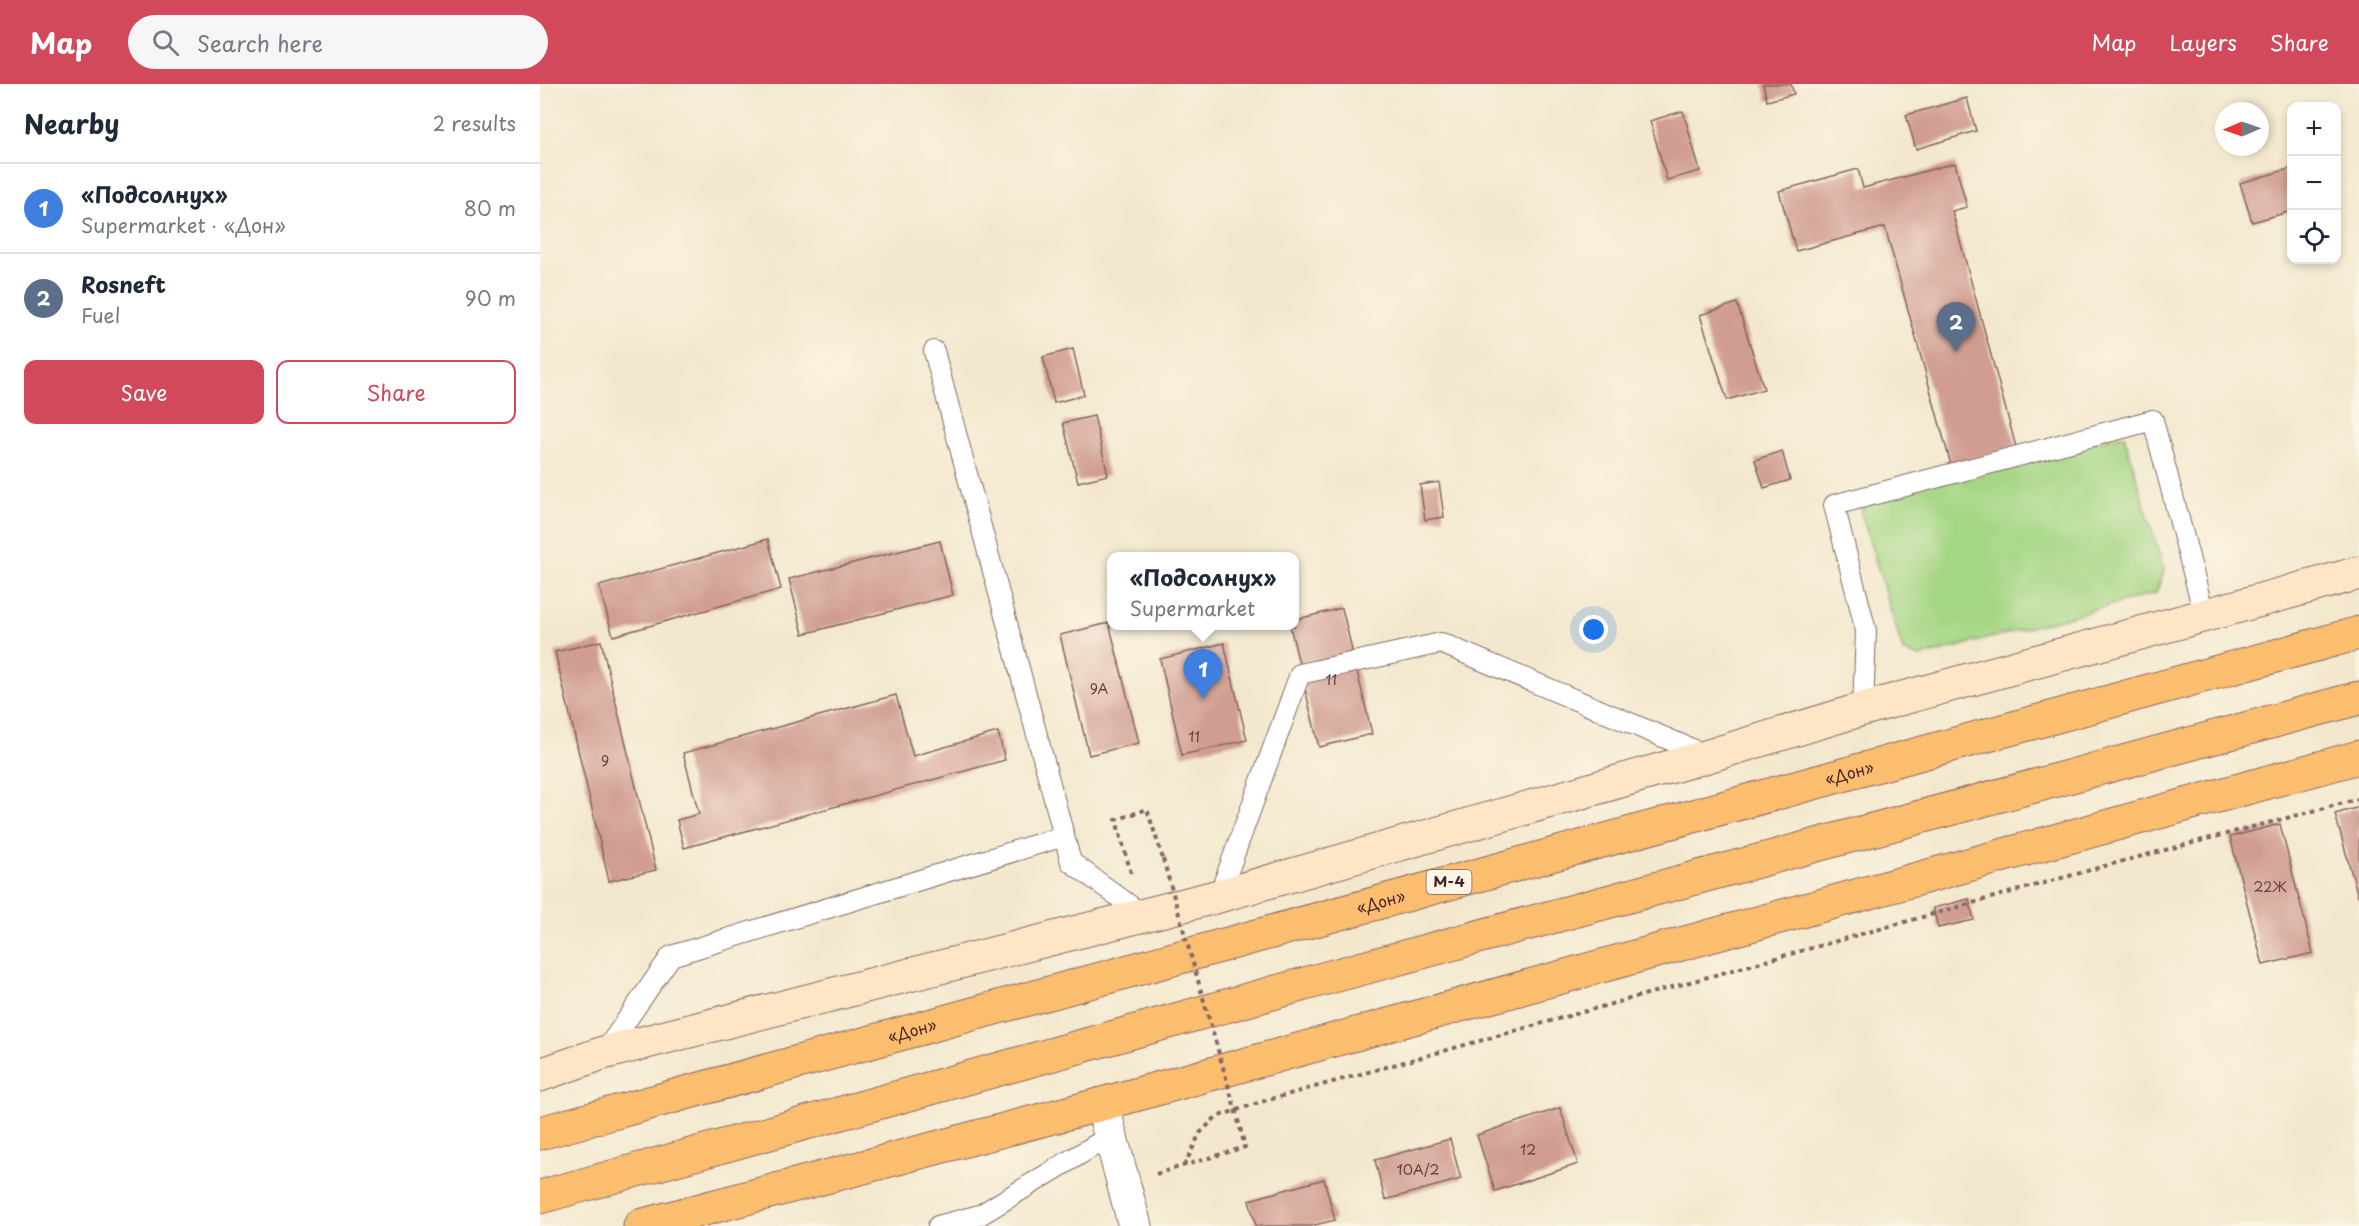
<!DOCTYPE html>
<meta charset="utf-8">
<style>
:root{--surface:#fff;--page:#f6f6f7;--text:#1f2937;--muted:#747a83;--line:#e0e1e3;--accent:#d1495b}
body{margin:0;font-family:"Playpen Sans",sans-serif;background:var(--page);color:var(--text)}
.controls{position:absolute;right:18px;top:18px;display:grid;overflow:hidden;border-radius:12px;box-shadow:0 3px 9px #0003}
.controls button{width:54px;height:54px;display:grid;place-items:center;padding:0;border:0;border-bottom:2px solid var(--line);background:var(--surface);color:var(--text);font:30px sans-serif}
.compass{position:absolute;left:1675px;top:18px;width:54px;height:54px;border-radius:50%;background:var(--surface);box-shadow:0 3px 9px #0003;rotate:268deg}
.you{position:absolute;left:1054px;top:546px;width:21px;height:21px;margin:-15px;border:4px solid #fff;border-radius:50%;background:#1a73e8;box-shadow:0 0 0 9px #1a73e833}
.badge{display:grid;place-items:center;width:39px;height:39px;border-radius:50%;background:var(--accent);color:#fff;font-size:20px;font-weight:700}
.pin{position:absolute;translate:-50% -50px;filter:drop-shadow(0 2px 3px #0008)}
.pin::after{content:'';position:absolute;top:32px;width:21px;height:18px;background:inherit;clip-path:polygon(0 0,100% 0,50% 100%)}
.popup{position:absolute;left:567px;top:468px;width:192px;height:78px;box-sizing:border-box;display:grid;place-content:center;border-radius:12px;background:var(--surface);filter:drop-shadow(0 2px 4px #0005);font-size:20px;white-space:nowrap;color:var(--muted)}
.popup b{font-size:22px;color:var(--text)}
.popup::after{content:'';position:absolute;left:50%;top:100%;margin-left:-12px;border:12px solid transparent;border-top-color:var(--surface)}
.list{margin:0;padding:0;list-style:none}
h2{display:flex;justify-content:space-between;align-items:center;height:78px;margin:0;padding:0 24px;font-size:26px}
h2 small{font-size:20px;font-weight:400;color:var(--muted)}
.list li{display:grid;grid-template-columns:39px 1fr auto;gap:18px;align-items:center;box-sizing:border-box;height:90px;padding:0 24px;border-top:2px solid var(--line)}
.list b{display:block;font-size:22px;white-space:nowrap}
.list p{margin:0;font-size:20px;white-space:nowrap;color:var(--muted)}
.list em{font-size:20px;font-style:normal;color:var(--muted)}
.actions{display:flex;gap:12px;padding:18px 24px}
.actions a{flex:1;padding:14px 0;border:2px solid var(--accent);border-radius:12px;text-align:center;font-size:21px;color:var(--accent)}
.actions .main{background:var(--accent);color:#fff}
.icon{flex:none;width:33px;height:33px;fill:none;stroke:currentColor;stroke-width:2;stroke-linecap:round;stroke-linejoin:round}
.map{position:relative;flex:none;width:1819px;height:1142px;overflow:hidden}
header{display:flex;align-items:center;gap:36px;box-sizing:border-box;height:84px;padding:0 30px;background:var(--accent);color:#fff}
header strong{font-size:28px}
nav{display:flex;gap:33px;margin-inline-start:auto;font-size:21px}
.search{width:420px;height:54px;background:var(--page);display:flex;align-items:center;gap:15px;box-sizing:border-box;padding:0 21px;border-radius:33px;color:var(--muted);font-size:22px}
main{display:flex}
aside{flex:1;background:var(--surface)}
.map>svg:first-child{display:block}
</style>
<header>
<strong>Map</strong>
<div class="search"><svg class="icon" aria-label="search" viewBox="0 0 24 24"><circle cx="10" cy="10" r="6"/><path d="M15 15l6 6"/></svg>Search here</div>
<nav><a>Map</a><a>Layers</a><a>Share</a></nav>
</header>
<main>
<aside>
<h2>Nearby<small>2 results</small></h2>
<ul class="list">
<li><span class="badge" style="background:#3f7fe0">1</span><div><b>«Подсолнух»</b><p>Supermarket · «Дон»</p></div><em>80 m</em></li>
<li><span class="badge" style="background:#5c6f8a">2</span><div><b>Rosneft</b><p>Fuel</p></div><em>90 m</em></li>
</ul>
<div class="actions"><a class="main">Save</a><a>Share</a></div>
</aside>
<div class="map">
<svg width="1819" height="1142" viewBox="0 0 1819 1142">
<rect width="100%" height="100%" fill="#fcf5e5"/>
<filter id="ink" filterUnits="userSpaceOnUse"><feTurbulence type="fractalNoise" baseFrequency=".0167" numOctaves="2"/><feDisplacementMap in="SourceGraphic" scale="12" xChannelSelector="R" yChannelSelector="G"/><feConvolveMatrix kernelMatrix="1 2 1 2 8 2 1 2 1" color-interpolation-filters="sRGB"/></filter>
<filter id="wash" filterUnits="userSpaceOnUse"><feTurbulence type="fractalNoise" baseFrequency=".008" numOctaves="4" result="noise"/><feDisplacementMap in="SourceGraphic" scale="24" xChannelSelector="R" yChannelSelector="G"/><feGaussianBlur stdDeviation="1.35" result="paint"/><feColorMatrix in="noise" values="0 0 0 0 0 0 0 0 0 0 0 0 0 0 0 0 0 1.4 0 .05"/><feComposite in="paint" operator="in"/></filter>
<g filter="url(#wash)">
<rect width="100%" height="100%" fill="#f3e8cd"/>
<path fill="#a5d684" stroke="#787a58" stroke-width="1.5" d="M1584 351 1624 487 1616 509 1380 573 1363 568 1321 428 1331 409Z"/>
<g id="blocks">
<path fill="#d09d90" d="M1223 0H1251L1254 10 1227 17Z
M1427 14 1436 47 1376 65 1366 31Z
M1143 27 1160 87 1127 96 1110 37Z
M1415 79 1427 123 1412 127 1476 363 1411 381 1345 143 1256 167 1239 107 1318 85 1323 104Z
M1752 84V127L1712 138 1700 99Z
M1197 219 1224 305 1187 316 1160 231Z
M533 265 544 311 514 319 503 273Z
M554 332 568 391 538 398 523 339Z
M1242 367 1250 396 1224 404 1215 376Z
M899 398 904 433 885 436 880 401Z
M228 455 241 505 73 552 59 502Z
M400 457 413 511 263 550 249 495Z
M802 524 832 650 779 663 750 542H754V536Z
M569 539 599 659 549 671 520 551Z
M61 557 116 786 69 797 15 568Z
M684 559 707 656 642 671 620 575Z
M356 611 373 672 458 648 465 676 144 764 137 736 159 730 143 669Z
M1819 723V812H1818L1795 730Z
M1740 740 1773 869 1723 881 1690 753Z
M1429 815 1434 836 1398 844 1393 824Z
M1020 1024 1038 1080 955 1107 937 1051Z
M910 1055 921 1095 845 1116 835 1076Z
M784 1095 795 1136 771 1142H716L709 1116Z"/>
</g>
</g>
<g filter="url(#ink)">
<use href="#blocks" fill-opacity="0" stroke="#856564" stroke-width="1.5"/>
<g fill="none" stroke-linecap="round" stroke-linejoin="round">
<g stroke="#856564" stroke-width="22">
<path id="service" d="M394 267 531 778 603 831
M1323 625 1326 547 1294 421 1613 336 1664 530
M679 812 760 590 901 559 1168 672
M64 969 131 872 524 752
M398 1142 440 1131 570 1052"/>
</g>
<g stroke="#856564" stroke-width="35">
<path id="minor" d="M562 1020 595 1142"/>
</g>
<g stroke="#856564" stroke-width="35">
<path id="secondary" d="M0 991 63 969 679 812 1168 672 1323 625 1819 489"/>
</g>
<g stroke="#856564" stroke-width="35">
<g id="trunk">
<path id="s1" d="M0 1049 1819 549"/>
<path d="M0 1113 779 896 1819 614"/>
<path d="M100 1142 562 1020 1819 673"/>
</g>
</g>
<path stroke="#856564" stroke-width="4" stroke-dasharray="4.5 4.5" stroke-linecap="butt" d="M591 789 576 736 607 725 623 775
M644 1082 660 1049 676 1033 721 1018 1572 780 1819 715
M616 1090 705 1063 697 1032"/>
<use href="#service" stroke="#fff" stroke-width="20"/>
<use href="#minor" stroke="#fff" stroke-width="33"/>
<use href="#secondary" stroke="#fde5c5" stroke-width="33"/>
<use href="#trunk" stroke="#fbbd6e" stroke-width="33"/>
<path stroke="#856564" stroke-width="4" stroke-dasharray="4.5 4.5" stroke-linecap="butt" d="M623 775 697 1032"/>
</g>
</g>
<g text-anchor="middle" stroke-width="5" stroke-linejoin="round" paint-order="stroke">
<g font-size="14" fill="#6c3e44">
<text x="791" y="601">11</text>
<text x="559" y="610">9А</text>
<text x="654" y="658">11</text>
<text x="65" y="682">9</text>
<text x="1730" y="808">22Ж</text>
<text x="988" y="1071">12</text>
<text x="878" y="1091">10А/2</text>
</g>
<rect fill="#fcf5e5" stroke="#7f5f63" stroke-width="1.5" x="886.5" y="786" width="45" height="24" rx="4.5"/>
<g font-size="15" font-weight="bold" fill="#4a1f2b">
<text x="909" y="803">М-4</text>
</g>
<g font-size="16" fill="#4a1f2b" stroke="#fcf5e5">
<text dy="6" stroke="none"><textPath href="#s1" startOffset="1358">«Дон»</textPath></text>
<text dy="6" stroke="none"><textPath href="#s1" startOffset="872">«Дон»</textPath></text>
<text dy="6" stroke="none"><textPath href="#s1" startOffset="386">«Дон»</textPath></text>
</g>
</g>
</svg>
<div class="controls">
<button>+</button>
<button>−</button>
<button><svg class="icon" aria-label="locate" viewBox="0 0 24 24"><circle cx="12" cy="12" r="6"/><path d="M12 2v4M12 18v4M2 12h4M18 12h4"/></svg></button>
</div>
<svg class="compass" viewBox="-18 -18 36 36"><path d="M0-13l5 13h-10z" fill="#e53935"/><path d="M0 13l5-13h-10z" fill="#747a83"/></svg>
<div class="you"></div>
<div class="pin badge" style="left:663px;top:615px;background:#3f7fe0">1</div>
<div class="popup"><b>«Подсолнух»</b>Supermarket</div>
<div class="pin badge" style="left:1416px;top:268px;background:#5c6f8a">2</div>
</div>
</main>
